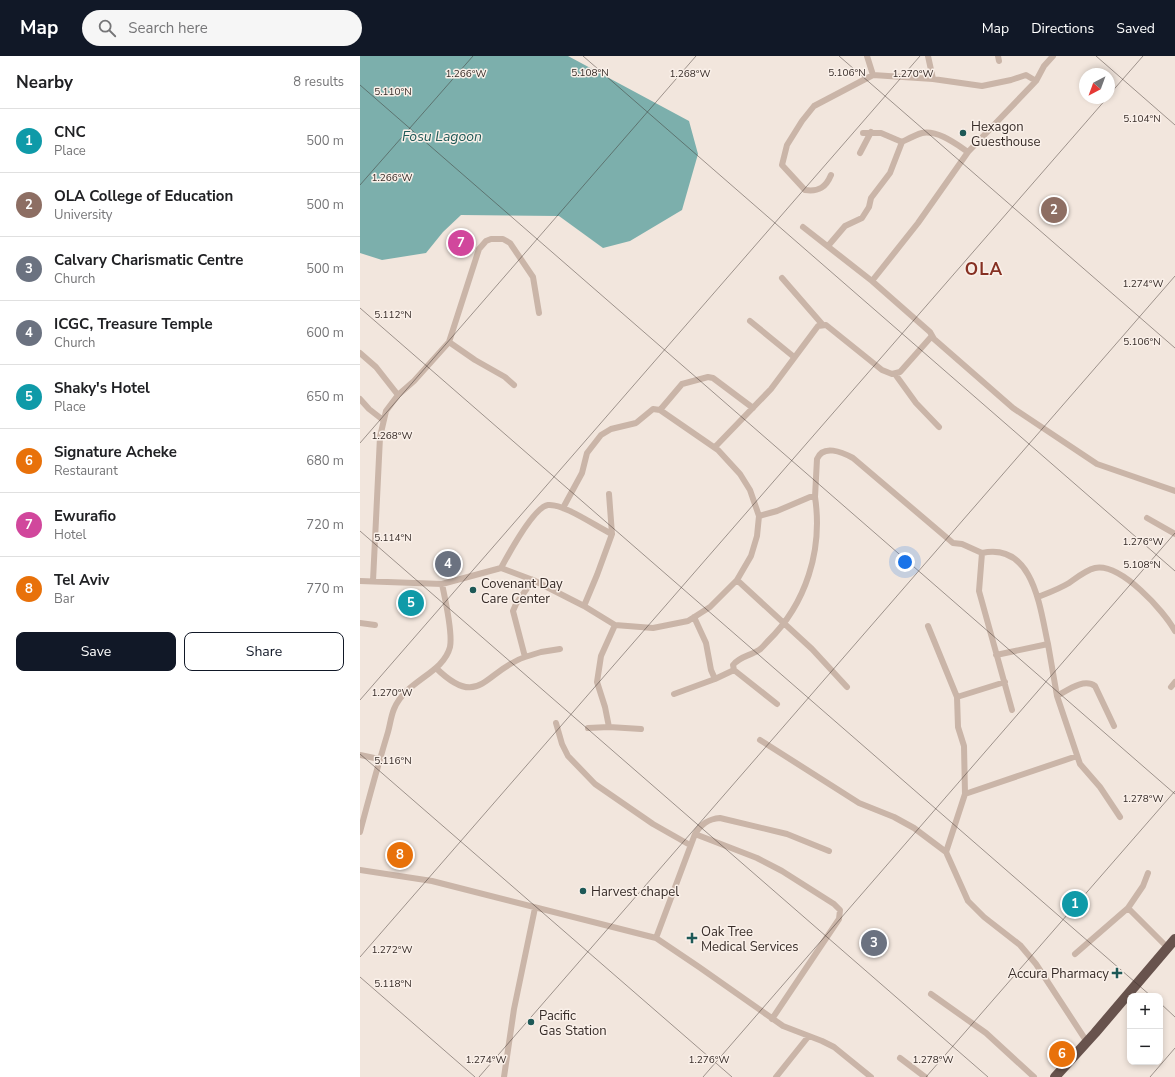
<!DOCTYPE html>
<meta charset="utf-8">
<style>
:root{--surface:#fff;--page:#f6f6f6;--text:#202124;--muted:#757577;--line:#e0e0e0;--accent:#111827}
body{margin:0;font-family:"Nunito Sans",sans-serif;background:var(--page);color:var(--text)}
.controls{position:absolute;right:12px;bottom:12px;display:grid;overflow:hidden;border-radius:8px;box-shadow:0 2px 6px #0003}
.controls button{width:36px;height:36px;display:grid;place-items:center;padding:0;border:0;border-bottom:1px solid var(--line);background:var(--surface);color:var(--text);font:20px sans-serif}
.compass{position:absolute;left:719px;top:12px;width:36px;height:36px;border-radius:50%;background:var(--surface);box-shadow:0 2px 6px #0003;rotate:221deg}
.you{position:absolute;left:545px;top:506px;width:14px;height:14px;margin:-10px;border:3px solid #fff;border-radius:50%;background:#1a73e8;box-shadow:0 0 0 6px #1a73e833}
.badge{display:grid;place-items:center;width:26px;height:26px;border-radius:50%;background:var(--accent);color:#fff;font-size:13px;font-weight:700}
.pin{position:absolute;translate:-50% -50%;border:2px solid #fff;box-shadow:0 1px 4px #0006}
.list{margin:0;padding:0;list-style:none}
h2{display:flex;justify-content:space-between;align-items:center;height:52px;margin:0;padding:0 16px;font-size:17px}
h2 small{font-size:13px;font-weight:400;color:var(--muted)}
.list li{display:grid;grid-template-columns:26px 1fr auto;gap:12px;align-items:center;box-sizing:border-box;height:64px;padding:0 16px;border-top:1px solid var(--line)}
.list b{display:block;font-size:15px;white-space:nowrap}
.list p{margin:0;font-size:13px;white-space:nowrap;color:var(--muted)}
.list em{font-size:13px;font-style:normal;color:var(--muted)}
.actions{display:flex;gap:8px;padding:12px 16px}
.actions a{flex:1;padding:9px 0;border:1px solid var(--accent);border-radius:8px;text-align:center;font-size:14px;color:var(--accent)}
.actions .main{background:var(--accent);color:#fff}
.icon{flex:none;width:22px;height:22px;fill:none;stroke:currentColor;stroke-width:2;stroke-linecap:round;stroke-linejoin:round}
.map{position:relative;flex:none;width:815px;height:1021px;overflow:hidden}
header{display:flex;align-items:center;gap:24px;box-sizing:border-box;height:56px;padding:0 20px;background:var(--accent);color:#fff}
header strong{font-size:19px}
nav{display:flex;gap:22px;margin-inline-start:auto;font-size:14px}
.search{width:280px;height:36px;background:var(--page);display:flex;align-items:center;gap:10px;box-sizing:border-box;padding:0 14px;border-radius:22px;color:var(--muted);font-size:15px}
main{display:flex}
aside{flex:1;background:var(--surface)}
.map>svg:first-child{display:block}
</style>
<header>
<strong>Map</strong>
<div class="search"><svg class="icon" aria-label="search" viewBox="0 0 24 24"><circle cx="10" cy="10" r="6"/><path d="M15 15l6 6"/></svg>Search here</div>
<nav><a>Map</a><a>Directions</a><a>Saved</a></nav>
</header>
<main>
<aside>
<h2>Nearby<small>8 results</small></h2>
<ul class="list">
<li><span class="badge" style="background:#0f9aa8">1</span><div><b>CNC</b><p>Place</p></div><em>500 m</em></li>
<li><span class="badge" style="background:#8d6e63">2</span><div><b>OLA College of Education</b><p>University</p></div><em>500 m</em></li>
<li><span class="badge" style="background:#6b7280">3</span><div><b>Calvary Charismatic Centre</b><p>Church</p></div><em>500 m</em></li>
<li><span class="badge" style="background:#6b7280">4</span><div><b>ICGC, Treasure Temple</b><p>Church</p></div><em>600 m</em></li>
<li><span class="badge" style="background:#0f9aa8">5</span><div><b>Shaky's Hotel</b><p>Place</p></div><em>650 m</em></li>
<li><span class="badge" style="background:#e8710a">6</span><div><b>Signature Acheke</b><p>Restaurant</p></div><em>680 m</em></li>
<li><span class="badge" style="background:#d1479c">7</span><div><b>Ewurafio</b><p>Hotel</p></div><em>720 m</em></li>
<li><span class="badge" style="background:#e8710a">8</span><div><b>Tel Aviv</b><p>Bar</p></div><em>770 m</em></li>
</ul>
<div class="actions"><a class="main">Save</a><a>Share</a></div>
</aside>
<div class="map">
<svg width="815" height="1021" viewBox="0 0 815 1021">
<rect width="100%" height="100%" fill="#f2e6dd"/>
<path fill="#7cafac" d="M0 0H208L329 65 338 98 322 154 270 185 243 192 199 160 101 159 83 176 66 197 22 204 0 197Z"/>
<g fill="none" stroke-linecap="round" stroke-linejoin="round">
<path stroke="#cab5a8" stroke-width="6" d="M507 0 513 19
M568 0 573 23
M638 0 639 5
M503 77H521L542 86C548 83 555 79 562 77 578 74 596 88 608 96
M500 97 511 76
M471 119C466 131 459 136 445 134L422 109 427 89 442 65 454 50 513 19 573 23 622 30 651 24 666 19 676 25
M443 171 512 225 570 276 574 283 653 352 737 408 815 435
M468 190 485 170 502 162 509 151 511 142 530 117 542 86
M422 222 462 268
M512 225 558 167 608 96 676 25 684 10 693 0
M390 265 434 301
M89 286 115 304 145 321 154 329
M0 297 16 311 38 339
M535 318 556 347 579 371
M0 343 9 353 23 364
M355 391 411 333 458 270 466 269 522 314 532 318 540 316 571 281 574 283
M455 441 457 403C463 388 482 396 493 402L593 487 602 488 622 497 619 535 652 654
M203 452 222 417 227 397 241 379 251 373 276 367 293 353 300 354
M399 460 417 455 450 441H455C463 494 446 548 408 585 405 588 402 592 399 594 390 600 380 600 373 609L374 614 417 648
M787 462 815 478
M622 497C674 486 680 553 688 588L636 599
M141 512C148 499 174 451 188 449 203 447 237 471 252 478
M173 524 156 548 153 555 165 601 181 596 200 593
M377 524 452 593 487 631
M0 525 82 528 141 512 173 524 224 550 255 569 293 572 328 565 350 551 377 524 391 500 397 480 399 460 390 434 380 418 358 394 300 354 322 328 348 321 353 322 393 352
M13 525 20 381 26 355 38 339 54 325 89 286 119 193 126 185 131 183H143L150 187 173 221 179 257
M678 541C688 537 699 533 709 527 716 522 726 514 735 512 761 507 804 555 815 575
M224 550 237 519 252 478 249 438
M334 561 346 587 351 614 355 623
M0 567 15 569
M568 570 597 641 598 671 604 690 605 738 586 796 608 845 624 861 660 889 676 908 727 986
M688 588 697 640 720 708 740 731 760 761
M76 612C120 655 124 615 165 601
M811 631 815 626
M314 638 355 623 374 614
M697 640C708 634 724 622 735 630L754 670
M597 641 645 626
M196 667 202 688 208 700 235 728 293 768 330 789
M249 671 281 673
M228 672 249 671 245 651 237 626 241 600 255 569
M400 684 499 747 534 761 554 772 586 796
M0 699 19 703
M605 738 717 700
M0 776C9 742 18 709 28 676 30 669 31 660 34 653 46 624 83 618 90 591 93 576 85 543 82 528
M335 778 397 802 422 815 474 848 480 854 479 863 412 963
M0 814 72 825 296 882 339 911 423 970 462 985 474 991 511 1021
M788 817 783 830 768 852 808 892
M296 882 335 778C341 768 348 763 360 762L427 778 469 795
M715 898 768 852
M571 938 626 977 674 1021
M540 1002 565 1021
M144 1021 154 953 175 852
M416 1021 448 981"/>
<path stroke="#68534d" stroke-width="10" d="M695 1021 735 977 815 883"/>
</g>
<path fill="none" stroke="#372c28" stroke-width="1" stroke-opacity="0.45" d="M223 0 815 515M479 0 815 292M736 0 815 69M0 29 815 738M749 39 783 0M0 129 113 0M0 252 791 940M0 387 336 0M0 475 628 1021M0 644 560 0M0 698 372 1021M0 901 747 42M0 921 115 1021M800 947 815 961M119 1021 815 220M343 1021 815 477M566 1021 815 735M790 1021 815 992"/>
<g fill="#1e5957" stroke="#faf0e9" stroke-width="1.5">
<circle cx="603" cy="77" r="4"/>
<circle cx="113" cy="534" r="4"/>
<circle cx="223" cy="835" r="4"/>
<path d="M330 876h4v4h4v4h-4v4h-4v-4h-4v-4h4z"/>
<path d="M755 911h4v4h4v4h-4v4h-4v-4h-4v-4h4z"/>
<circle cx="171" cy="966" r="4"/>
</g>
<g text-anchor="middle" stroke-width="3" stroke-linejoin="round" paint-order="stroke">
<g font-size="13" fill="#372c28" stroke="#faf0e9" text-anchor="start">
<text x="611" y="75">Hexagon<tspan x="611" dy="15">Guesthouse</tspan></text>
<text x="121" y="532">Covenant Day<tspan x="121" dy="15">Care Center</tspan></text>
<text x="231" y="840">Harvest chapel</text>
<text x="341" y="880">Oak Tree<tspan x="341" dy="15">Medical Services</tspan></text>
<text x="749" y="922" text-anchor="end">Accura Pharmacy</text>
<text x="179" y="964">Pacific<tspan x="179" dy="15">Gas Station</tspan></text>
</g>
<g font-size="14" font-style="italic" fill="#1e5957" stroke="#faf0e9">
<text x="82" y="85">Fosu Lagoon</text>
</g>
<g font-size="17" font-weight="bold" letter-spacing="1" fill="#863022" stroke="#faf0e9">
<text x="624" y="219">OLA</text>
</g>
</g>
<g font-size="10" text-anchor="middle" fill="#372c28" stroke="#faf0e9" stroke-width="3" stroke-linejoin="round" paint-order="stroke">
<text x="230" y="20">5.108°N</text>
<text x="487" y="20">5.106°N</text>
<text x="106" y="21">1.266°W</text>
<text x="330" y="21">1.268°W</text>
<text x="553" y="21">1.270°W</text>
<text x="33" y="39">5.110°N</text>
<text x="782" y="66">5.104°N</text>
<text x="32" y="125">1.266°W</text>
<text x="783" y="231">1.274°W</text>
<text x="33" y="262">5.112°N</text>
<text x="782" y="289">5.106°N</text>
<text x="32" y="383">1.268°W</text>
<text x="33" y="485">5.114°N</text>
<text x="783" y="489">1.276°W</text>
<text x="782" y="512">5.108°N</text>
<text x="32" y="640">1.270°W</text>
<text x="33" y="708">5.116°N</text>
<text x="783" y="746">1.278°W</text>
<text x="32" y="897">1.272°W</text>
<text x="33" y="931">5.118°N</text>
<text x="126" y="1007">1.274°W</text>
<text x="349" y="1007">1.276°W</text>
<text x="573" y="1007">1.278°W</text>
</g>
</svg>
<div class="controls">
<button>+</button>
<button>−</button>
</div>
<svg class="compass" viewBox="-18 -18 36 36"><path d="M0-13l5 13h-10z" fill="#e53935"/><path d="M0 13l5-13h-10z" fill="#757577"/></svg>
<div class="you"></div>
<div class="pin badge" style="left:715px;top:848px;background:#0f9aa8">1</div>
<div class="pin badge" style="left:694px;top:154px;background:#8d6e63">2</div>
<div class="pin badge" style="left:514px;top:887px;background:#6b7280">3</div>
<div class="pin badge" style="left:88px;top:508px;background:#6b7280">4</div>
<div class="pin badge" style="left:51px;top:547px;background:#0f9aa8">5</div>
<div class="pin badge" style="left:702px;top:998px;background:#e8710a">6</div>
<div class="pin badge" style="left:101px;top:187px;background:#d1479c">7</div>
<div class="pin badge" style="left:40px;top:799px;background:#e8710a">8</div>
</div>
</main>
